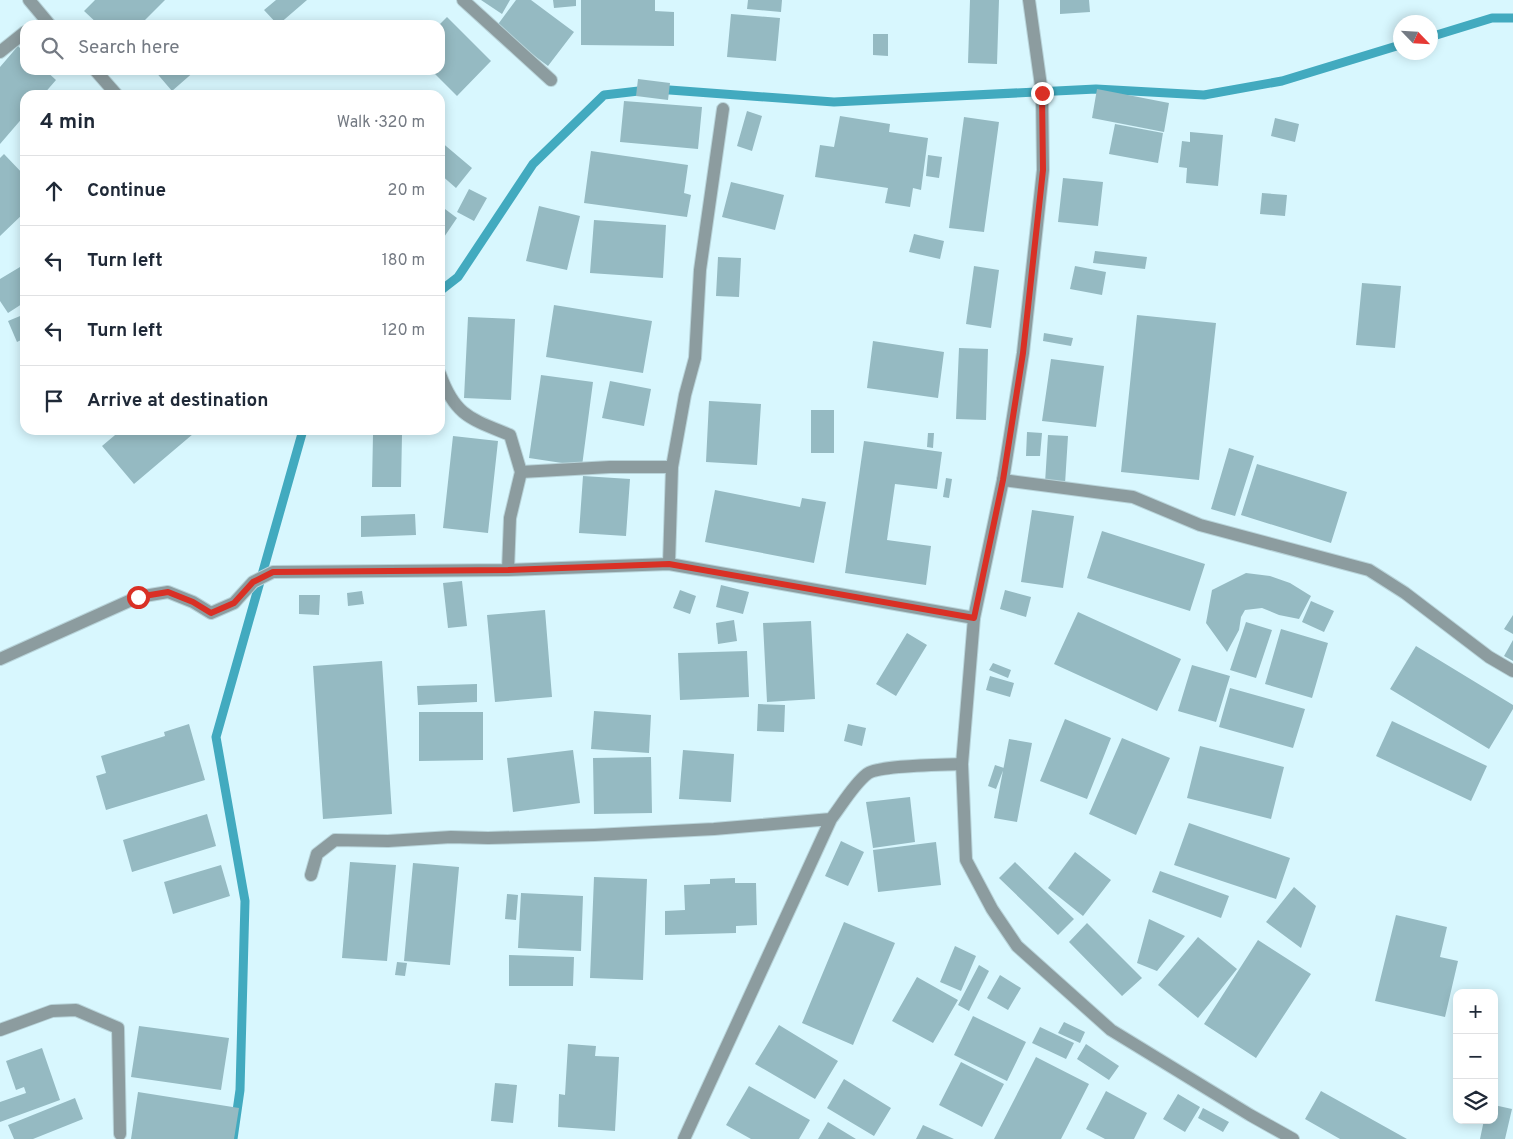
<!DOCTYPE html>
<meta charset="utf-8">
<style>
:root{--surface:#fff;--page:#f2f2f3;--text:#1f2937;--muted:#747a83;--line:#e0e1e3}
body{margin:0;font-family:Overpass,sans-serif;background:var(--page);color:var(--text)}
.controls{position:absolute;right:15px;bottom:15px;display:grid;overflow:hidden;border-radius:10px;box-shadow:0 2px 12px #0003}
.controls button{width:45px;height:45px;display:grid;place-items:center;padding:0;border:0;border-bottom:1px solid var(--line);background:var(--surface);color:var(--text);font:25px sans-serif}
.compass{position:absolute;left:1393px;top:15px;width:45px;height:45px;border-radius:50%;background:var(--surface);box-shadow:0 2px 12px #0003;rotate:115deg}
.stop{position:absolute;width:15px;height:15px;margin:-11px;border:4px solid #d93025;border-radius:50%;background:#fff}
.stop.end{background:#d93025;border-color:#fff;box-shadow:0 1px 5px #0008}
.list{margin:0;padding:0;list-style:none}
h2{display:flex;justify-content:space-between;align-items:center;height:65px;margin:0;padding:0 20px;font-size:21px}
h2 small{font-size:16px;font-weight:400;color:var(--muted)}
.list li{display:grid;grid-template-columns:32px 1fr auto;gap:15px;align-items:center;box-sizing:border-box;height:70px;padding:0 20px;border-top:1px solid var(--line)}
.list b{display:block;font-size:19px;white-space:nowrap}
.list em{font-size:16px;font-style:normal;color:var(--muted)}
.icon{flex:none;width:28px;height:28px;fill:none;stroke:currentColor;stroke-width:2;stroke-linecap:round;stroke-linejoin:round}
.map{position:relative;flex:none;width:1513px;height:1139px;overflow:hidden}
.search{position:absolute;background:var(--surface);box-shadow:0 2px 12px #0003;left:20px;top:20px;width:425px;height:55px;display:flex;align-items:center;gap:12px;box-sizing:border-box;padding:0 18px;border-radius:15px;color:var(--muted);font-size:19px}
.panel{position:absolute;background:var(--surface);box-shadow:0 2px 12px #0003;left:20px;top:90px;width:425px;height:345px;border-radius:15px}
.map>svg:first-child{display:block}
</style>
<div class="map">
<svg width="1513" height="1139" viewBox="0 0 1513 1139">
<rect width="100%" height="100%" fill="#d8f7fe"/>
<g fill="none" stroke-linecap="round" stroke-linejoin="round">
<path stroke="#42aabf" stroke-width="9" d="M1430 37 1492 18H1513
M440 291 458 277 533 164 604 95 656 89 834 102 1096 89 1204 95 1282 81 1400 45
M233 1139 240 1090 245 901 216 737 303 430"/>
</g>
<path fill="#95bac2" d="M95 0H165L140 25H99L84 11Z
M276 0H307L278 25 264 10Z
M481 0H510L502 14Z
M516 0H531L574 32 548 66 496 27Z
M553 0H576V6L554 8Z
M581 0H655V11L674 12V46L581 45Z
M748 0H782L781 12 747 9Z
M970 0H999L997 64 968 63Z
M1060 0H1089L1090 12 1060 14Z
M731 14 780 18 776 61 727 57Z
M447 17 491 61 457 96 431 70H440L439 25Z
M873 34H888V56L873 55Z
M18 46 25 53V70H45L56 80 43 95H25V115L0 144V67Z
M154 70H196L172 91Z
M638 79 670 83 668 100 636 96Z
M1097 89 1169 103 1164 132 1092 118Z
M624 101 702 107 698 149 620 142Z
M747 111 762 116 752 151 737 146Z
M840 116 890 124 889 132 928 138 921 190 913 188 910 207 885 203 888 188 815 177 820 145 834 147Z
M964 117 999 122 984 232 949 228Z
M1275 118 1299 124 1295 142 1271 136Z
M1115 124 1163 133 1158 163 1109 154Z
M1190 132 1223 135 1218 186 1186 183 1187 168 1179 167 1182 141 1190 142Z
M440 141 472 168 456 188 440 174Z
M591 151 688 165 684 193 691 195 687 217 584 203Z
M4 154 25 176 23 205 25 212 0 236V158Z
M928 155 942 157 939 178 926 176Z
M1063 178 1103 182 1098 226 1058 222Z
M731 182 784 195 775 230 722 217Z
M469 189 487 198 474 221 457 212Z
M1262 193 1287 195 1285 216 1260 214Z
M441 206 457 218 440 243V208Z
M539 206 580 216 567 270 526 261Z
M594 220 666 225 663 278 590 273Z
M914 234 944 241 940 259 909 252Z
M1095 251 1147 257 1145 269 1093 263Z
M718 257 741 258 739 297 716 296Z
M25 264V302L8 313 0 301V279Z
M974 266 999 270 991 328 966 324Z
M1075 266 1106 272 1102 295 1070 289Z
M1362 283 1401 286 1395 348 1356 345Z
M554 305 652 321 643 373 546 357Z
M25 314V338L17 342 8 321Z
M1137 315 1216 323 1199 480 1121 472Z
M468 317 515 319 511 400 464 398Z
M1044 333 1073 338 1071 346 1043 341Z
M873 341 944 352 938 398 867 388Z
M959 348 988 349 986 420 956 419Z
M1051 359 1104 366 1096 427 1042 421Z
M541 375 593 382 582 466 529 458Z
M610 381 651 389 644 426 602 418Z
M709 401 761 404 757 465 706 462Z
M811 410H834V453H811Z
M121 430H190L193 434 134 484 102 446Z
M1027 432 1042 433 1040 456H1026Z
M928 433H934L933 448 927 447Z
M373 434H402L401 487H372Z
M1048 435 1068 436 1065 484 1045 483Z
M453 436 498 441 488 533 443 528Z
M864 441 942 452 937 489 895 484 887 540 931 546 926 585 845 573Z
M1229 448 1254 456 1235 516 1211 509Z
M1257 464 1347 492 1331 543 1241 515Z
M583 476 630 479 626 536 579 533Z
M946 478 952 479 949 498 943 497Z
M715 490 800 507 802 498 826 502 814 563 705 542Z
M1032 510 1074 516 1063 588 1021 582Z
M415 514 416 535 361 537V516Z
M1102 531 1205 564 1190 611 1087 578Z
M1246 573 1270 576 1290 583 1311 596 1299 619 1279 615 1262 608 1245 610 1241 617 1239 630 1227 652 1206 623 1212 590Z
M462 581 467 626 448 628 443 583Z
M721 585 749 592 743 614 716 607Z
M680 590 696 596 690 614 673 608Z
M1005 590 1031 597 1026 617 1000 609Z
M362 591 364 604 348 606 347 593Z
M299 595H320L319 615 299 614Z
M1311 601 1334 611 1324 632 1302 622Z
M545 610 552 697 495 702 487 615Z
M1078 612 1181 659 1157 711 1054 664Z
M1513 615V634L1504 629Z
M734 620 737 641 718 644 716 623Z
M811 621 815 699 767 702 763 623Z
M1246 622 1272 630 1256 678 1230 670Z
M1281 629 1328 643 1312 698 1265 684Z
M907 633 927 645 896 696 876 684Z
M1513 640V661L1504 656Z
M1416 646 1513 705V709L1489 749 1390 689Z
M747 651 749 697 680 700 678 653Z
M382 661 392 814 323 819 313 666Z
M993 663 1011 670 1008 678 989 670Z
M1192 665 1230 676 1216 722 1178 711Z
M990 676 1014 683 1010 697 986 690Z
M477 684V702L418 705 417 686Z
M1230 688 1305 709 1293 748 1219 727Z
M758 704 785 705 784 732 757 731Z
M594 711 651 715 649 753 591 749Z
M419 712H483V760L419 761Z
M1065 719 1111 738 1087 799 1040 781Z
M1392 721 1487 766 1471 801 1376 756Z
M189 724 205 780 106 810 96 776 106 773 101 756 165 736 164 732Z
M848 724 866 728 862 746 844 741Z
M1122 738 1170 758 1136 835 1089 814Z
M1009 739 1032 743 1017 822 994 818Z
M1200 746 1284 767 1271 819 1187 798Z
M573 750 580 803 513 812 507 758Z
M683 750 734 754 731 802 679 799Z
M651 757 652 813 594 814 593 758Z
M995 765 1004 768 996 789 988 786Z
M910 797 915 842 873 848 866 802Z
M207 814 216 846 132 872 123 840Z
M1189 823 1290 858 1276 899 1174 865Z
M841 841 864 852 848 886 825 876Z
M936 842 941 885 878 892 873 850Z
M1075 852 1111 880 1083 916 1048 888Z
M350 862 396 865 387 961 342 958Z
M1015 862 1074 919 1058 935 999 878Z
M413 863 459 867 450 965 404 961Z
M221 865 230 896 173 914 164 882Z
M1160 871 1229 896 1221 918 1152 892Z
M594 877 647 879 643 980 590 978Z
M735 878V883H756L757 925 736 926V933L665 935V911L685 910 684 885 710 884V879Z
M1294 887 1316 906 1301 948 1266 922Z
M521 893 583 896 581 951 518 948Z
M507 894 518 895 516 920 505 919Z
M1396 915 1447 927 1440 957 1458 961 1445 1017 1375 1001Z
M1149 919 1185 936 1157 971 1137 963Z
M844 922 895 943 853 1045 802 1023Z
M1087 923 1142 978 1122 996 1069 942Z
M1198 937 1237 969 1198 1018 1158 985Z
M1258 940 1311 974 1256 1058 1204 1024Z
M955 946 976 956 961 991 940 982Z
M509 955 574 957 573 986H509Z
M397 962 407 963 405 976 395 975Z
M979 965 989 971 969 1011 958 1005Z
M1000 975 1021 988 1008 1010 987 998Z
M917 977 958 1000 933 1043 892 1021Z
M973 1016 1026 1042 1007 1081 954 1055Z
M1064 1022 1085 1032 1080 1043 1058 1033Z
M779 1025 838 1061 815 1099 755 1064Z
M139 1026 229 1038 221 1090 131 1077Z
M1040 1027 1074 1043 1066 1059 1032 1043Z
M568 1044 596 1046 595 1056 619 1057 615 1131 558 1127 559 1094 565 1095Z
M1086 1044 1119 1066 1109 1080 1077 1059Z
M42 1048 60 1100 0 1122V1102L26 1093 24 1087 16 1090 6 1061Z
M1036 1057 1089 1084 1061 1139H994Z
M961 1062 1004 1084 982 1127 939 1105Z
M844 1079 891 1108 874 1136 827 1108Z
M495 1083 517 1085 513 1123 491 1121Z
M749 1086 810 1120 799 1139H751L726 1125Z
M1106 1091 1147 1113 1134 1139H1105L1086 1129Z
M1321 1091 1407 1139H1340L1305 1119Z
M138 1092 239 1108 234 1139H131Z
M1178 1094 1200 1107 1185 1132 1163 1119Z
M75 1098 83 1119 33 1139H14L8 1125Z
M1494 1105 1512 1109 1505 1139H1480L1484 1120H1494Z
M1203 1108 1229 1122 1223 1132 1198 1118Z
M828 1122 856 1139H818Z
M923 1125 954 1139H916Z"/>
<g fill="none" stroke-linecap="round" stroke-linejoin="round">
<g stroke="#b8d4da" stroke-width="14">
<path id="minor" d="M29 0 50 25
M463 0 551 80
M0 52 25 32
M95 70 117 95
M440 374C455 416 471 419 510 435L521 472 510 518 508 570
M521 472 610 467H672
M1003 480 1133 497 1200 525 1369 570 1405 593 1489 657 1513 671
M669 564 672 467 685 395 695 358 700 270 723 109
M0 659 138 597 168 592 193 602 211 613 234 603 253 582 273 572 508 570 669 564 974 618
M311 875 317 854 335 840 388 841 451 837 488 838 594 835 714 829 831 819
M0 1030 52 1011 76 1010 118 1028 120 1134
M684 1139 831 819C842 805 853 785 867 774 878 765 944 765 962 764"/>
</g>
<g stroke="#b8d4da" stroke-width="14">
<path id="tertiary" d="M1029 0 1042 93 1043 170 1023 353 1003 480 974 618 962 764 966 860 992 909 1017 946 1111 1030 1250 1115 1293 1139"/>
</g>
<use href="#minor" stroke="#8c9c9f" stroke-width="12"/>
<use href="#tertiary" stroke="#8c9c9f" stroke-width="12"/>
</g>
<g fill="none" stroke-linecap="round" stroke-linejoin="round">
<path stroke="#d93025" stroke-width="6" d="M138 597 168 592 193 602 211 613 234 603 253 582 273 572 508 570 669 564 974 618 1003 480 1023 353 1043 170 1042 93"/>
</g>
</svg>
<div class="controls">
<button>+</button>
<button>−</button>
<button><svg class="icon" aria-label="layers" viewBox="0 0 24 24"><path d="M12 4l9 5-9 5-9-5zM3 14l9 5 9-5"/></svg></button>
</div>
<svg class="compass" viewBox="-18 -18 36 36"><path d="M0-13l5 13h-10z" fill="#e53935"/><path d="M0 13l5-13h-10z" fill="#747a83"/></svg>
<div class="stop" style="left:138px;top:597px"></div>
<div class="stop end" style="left:1042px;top:93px"></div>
<div class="search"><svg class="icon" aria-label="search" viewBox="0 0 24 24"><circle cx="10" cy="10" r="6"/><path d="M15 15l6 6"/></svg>Search here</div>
<section class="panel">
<h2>4 min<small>Walk · 320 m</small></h2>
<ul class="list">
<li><svg class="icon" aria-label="ahead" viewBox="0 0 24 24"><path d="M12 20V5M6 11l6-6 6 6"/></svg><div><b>Continue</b></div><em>20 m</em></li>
<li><svg class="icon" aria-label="left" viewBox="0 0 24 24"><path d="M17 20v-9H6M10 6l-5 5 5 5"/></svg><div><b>Turn left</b></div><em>180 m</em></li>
<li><svg class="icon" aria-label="left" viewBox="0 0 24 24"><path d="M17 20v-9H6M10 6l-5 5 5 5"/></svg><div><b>Turn left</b></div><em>120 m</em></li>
<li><svg class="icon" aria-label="arrive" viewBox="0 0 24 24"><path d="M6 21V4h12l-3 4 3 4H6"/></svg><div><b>Arrive at destination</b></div></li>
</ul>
</section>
</div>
